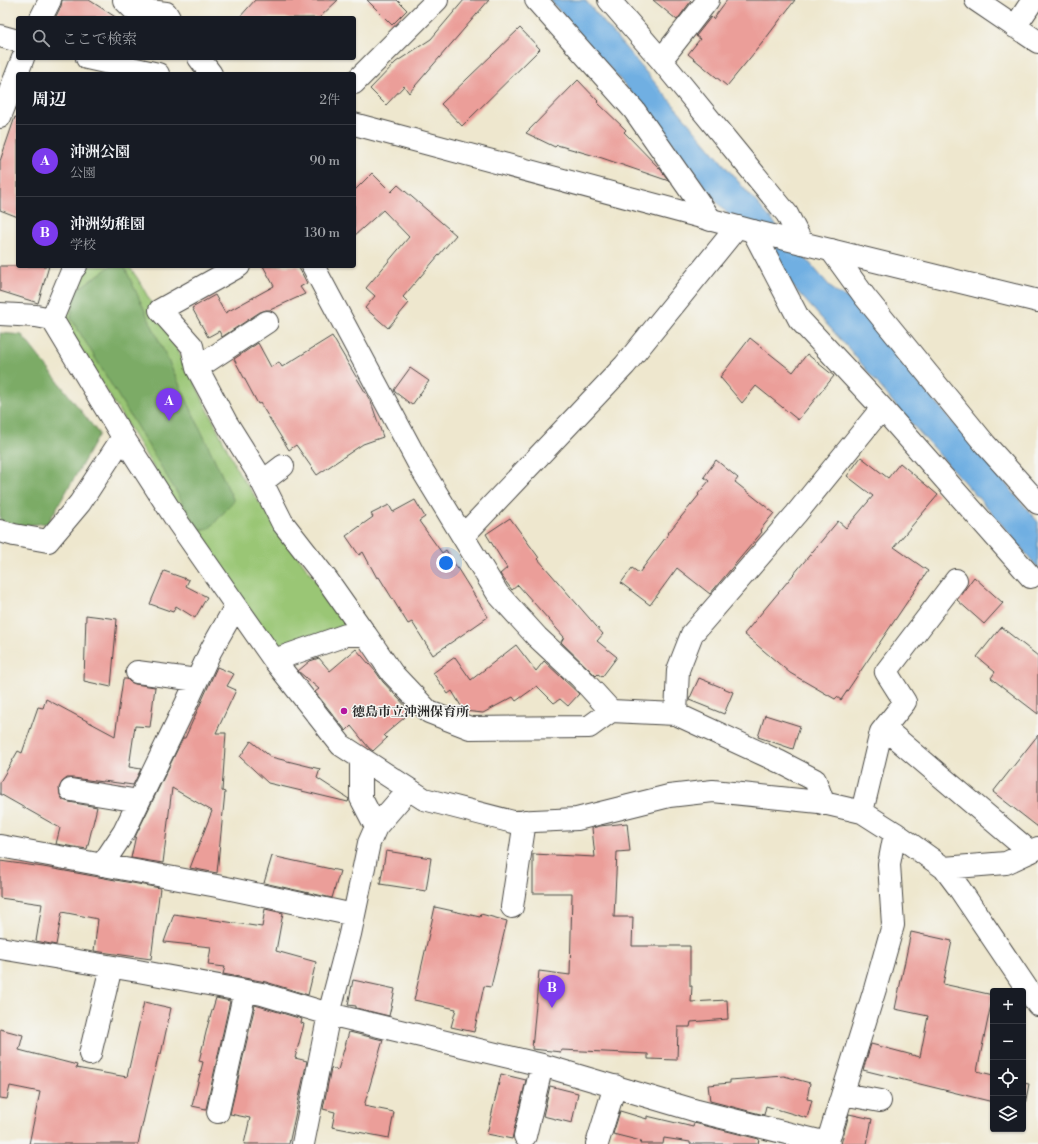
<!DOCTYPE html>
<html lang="ja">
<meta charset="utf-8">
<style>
:root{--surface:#171b24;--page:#20242c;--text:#f1f3f6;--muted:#9ea1a6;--line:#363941;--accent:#7c3aed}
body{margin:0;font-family:"Libre Bodoni","Noto Serif JP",serif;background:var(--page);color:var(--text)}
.controls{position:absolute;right:12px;bottom:12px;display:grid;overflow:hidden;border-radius:4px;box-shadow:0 1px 3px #0004}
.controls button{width:36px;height:36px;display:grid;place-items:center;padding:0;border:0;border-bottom:1px solid var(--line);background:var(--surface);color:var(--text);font:20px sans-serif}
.you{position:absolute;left:446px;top:563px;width:14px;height:14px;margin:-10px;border:3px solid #fff;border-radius:50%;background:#1a73e8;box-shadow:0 0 0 6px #1a73e833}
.badge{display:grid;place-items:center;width:26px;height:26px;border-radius:50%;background:var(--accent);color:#fff;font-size:13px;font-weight:700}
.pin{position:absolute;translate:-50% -33px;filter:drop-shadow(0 1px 2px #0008)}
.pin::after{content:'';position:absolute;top:21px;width:14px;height:12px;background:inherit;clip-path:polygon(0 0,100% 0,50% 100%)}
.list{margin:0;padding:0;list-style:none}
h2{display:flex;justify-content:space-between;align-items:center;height:52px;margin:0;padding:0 16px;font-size:17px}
h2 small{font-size:13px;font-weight:400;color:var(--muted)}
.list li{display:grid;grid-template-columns:26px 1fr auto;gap:12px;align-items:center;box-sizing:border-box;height:72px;padding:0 16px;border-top:1px solid var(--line)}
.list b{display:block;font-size:15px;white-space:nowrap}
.list p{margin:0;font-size:13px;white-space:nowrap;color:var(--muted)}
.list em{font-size:13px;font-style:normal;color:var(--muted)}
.icon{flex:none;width:22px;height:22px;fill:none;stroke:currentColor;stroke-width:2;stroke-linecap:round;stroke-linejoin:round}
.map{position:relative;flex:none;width:1038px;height:1144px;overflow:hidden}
.search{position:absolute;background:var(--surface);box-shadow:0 1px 3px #0004;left:16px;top:16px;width:340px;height:44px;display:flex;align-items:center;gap:10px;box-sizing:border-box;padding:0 14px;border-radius:4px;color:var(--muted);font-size:15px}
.panel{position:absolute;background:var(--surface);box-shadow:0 1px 3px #0004;left:16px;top:72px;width:340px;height:196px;border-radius:4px}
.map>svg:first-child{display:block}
</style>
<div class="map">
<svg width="1038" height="1144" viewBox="0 0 1038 1144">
<rect width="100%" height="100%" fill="#f6f6f2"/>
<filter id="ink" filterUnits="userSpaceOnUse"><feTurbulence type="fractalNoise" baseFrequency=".025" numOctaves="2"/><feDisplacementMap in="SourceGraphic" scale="8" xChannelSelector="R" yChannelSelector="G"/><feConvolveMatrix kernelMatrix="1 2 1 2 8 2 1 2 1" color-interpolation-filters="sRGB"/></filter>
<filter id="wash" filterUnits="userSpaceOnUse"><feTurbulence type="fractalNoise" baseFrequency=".012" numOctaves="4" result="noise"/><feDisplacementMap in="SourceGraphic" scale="16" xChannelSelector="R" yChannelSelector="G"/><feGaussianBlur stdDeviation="0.9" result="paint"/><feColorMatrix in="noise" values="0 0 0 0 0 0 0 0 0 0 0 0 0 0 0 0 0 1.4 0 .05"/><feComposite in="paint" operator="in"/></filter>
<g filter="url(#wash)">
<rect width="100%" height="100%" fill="#eee7ce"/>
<path fill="#9ac674" stroke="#627850" d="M77 266H129L138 279 189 371 240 475 310 573 349 625 277 649 187 523 61 316Z"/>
<path fill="#7bab66" stroke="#536b48" d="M111 266H124L234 501 209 529 200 531 71 318 75 291Z
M0 333 22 335 99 434 80 468 48 523 19 526 0 521Z"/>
<path fill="#6fafe2" stroke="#4d6d86" d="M550 0H585L742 186 835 292 854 301 910 373 973 445 1038 522V568L998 520 902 413 850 350 716 201 652 116Z"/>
<g id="blocks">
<path fill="#eb9e99" d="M62 0H89L117 18H55L61 6Z
M255 0H338L319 18H239Z
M367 0H397L407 10 392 25Z
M464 0H489L409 93 404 86 386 105 370 89 396 62 431 39Z
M653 0H690L691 1 677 20Z
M727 0H795L763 42 727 86 688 54 700 39 696 36 711 17 713 19Z
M520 28 540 49 462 126 441 104Z
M578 80 598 101 597 102 626 130 624 132 661 170 669 181 602 158 557 145 555 147 526 133Z
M15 117 18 118V217L0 210V161Z
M372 173 391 192 398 185 456 235 403 297 409 303 388 328 365 308 375 296 366 288 409 237 383 210 354 236V191Z
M0 266H49L38 303 0 291Z
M263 266H298L307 283 300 287 305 294 270 310H266L260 312 222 337 219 331 208 337 192 308 215 295 225 313 274 286Z
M332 336 371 402 383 437 363 444 317 475 296 445 289 450 260 403 258 404 234 359 258 343 271 367 279 362 282 367Z
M750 338 793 372 807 354 834 376 798 420 756 386 742 403 720 377Z
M410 368 429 381 412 405 395 392 394 390Z
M861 457 888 478 900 463 938 495 894 547 928 571 841 700 837 697 835 699 790 673 744 634 838 521 846 528 873 496 847 476Z
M716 460 738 478 735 482 774 513 760 530 762 532 710 594 677 568 650 605 621 583 632 568 639 573 669 533H668L699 495 698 494 709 481 704 477Z
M415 500 425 517 419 521 442 553 446 550 488 617 433 655 412 622 408 624 379 577 377 578 363 552 359 555 346 536 373 517 371 514 389 505 393 512Z
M510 518 539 558 538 559 603 634 597 641 617 657 602 677 598 674 596 676 561 642 564 637 518 585 512 590 500 574 507 568 486 534Z
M164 571 189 580 186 586 207 597 195 618 176 606 173 612 150 604Z
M974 577 1003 603 984 624 957 600Z
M86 615 117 619 111 687 84 681Z
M1001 627 1038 656V714L991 678 995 672 977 657Z
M516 645 536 671 544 661 579 694 568 706 560 699 554 703 537 686 516 701 513 697 483 713 464 711 452 691 448 694 433 673 455 657 471 680Z
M356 649 376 672 383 682 411 712 384 735 387 738 373 751 369 748 351 726 346 731 315 692 319 689 298 671 310 661 319 658 330 671Z
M217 667 234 674 227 686 236 690 216 733H226L222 791 225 792 217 873 190 868 212 811 172 788 163 863 131 858 136 835 183 738H185Z
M699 678 733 692 724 714 689 700Z
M123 679H127L130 682 135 684 155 687 150 727 135 726 129 767 141 769 133 785 103 781V782L73 778H67L62 782 59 788 60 795 63 800 69 802 97 807 87 849 56 844 60 828 0 794V782L18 751 22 753 38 707 43 708 46 699 115 736Z
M765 715 800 726 793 749 758 737Z
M1038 735V827L993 792Z
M251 741 271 757 320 769 317 778 349 799 348 802 268 783 240 757Z
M627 823 630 851 617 852 614 917H633L632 946H690V986H692L691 1002 727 1000 728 1019 691 1022 690 1027H678L677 1060 648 1059V1054L561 1050V1052L532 1049 539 971 570 975 572 893H533V854L595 857 592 828 600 826Z
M386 851 431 858 426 891 380 884Z
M272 856 340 871 332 898 264 883Z
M0 861 43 867 160 888 151 959 94 951 98 919 62 912 56 945 36 941 42 904 0 898Z
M435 907 480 917 481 914 507 921 491 987 484 986 474 1032 451 1027 456 1009 414 1000Z
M265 909 283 913 276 951 316 962 308 995 266 982 223 974 225 967 208 965 211 947 164 942 174 914 262 927Z
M911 932 952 941 943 984 993 995 977 1071 993 1075V1102L863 1070 871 1044 920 1057 928 1016 895 1009Z
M353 980 395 989 389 1016 356 1008V1006L348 1005Z
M216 998 230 1001 206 1109 192 1106 203 1062 199 1061 208 1024Z
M144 1002 171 1008 161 1054 159 1053 138 1144H29L40 1092 10 1086 7 1099 0 1098V1029L23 1035 19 1050 77 1065 76 1068 127 1077Z
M255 1005 302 1019 301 1023 304 1024 295 1058 307 1061 289 1144H244L250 1118 230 1114Z
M349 1032 383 1040 364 1106 394 1112 389 1138 332 1127 335 1112 323 1109 331 1068 338 1070Z
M501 1074 526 1080 512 1139 487 1134Z
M784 1076 810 1083 807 1099 812 1100 807 1118 766 1106 764 1115 710 1101 708 1085 730 1083V1080Z
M1023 1083 1029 1084 1024 1110H1023Z
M550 1086 578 1093 572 1123 543 1116Z
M620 1111 647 1119V1116L693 1127 694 1123 759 1139 758 1144H690V1142L664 1138 663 1144H640L641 1141 613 1134Z
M849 1114 872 1119 867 1144H841Z"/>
</g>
</g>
<g filter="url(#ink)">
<use href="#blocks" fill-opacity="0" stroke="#484743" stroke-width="1"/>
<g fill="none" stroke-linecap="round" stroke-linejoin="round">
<g stroke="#484743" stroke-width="24">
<path id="street" d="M124 0 133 9 166 13 169 18
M536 0 634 110 711 220
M609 0 661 60 787 214 802 243
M976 0 1038 42
M41 18 50 0
M1015 27 1033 0
M199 58 211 74
M661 60 708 0
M354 83 437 0
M0 117 23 58
M753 231 799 319 882 408 1031 577
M831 250 865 297 985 444 1038 503
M239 266 160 310 192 346 197 368 226 422 256 470 282 522 328 581 366 635
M313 266 421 468 498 594 537 637 580 677 611 711
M0 314 36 316 52 319 123 437 179 524 274 660 341 745 424 799 513 822 577 819 669 796 713 791 819 802 862 812 895 833 944 868 959 888 1038 1005
M52 319 72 271 76 266
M197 368 267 322
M262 482 283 466
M0 531 14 535 48 541 80 503 123 437
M463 536 625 365 737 227
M274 660 346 635H366L392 673 429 712 470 728 589 727 611 711 676 714
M137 672 197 680
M884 728 1030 852
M361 758V798L376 827
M71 790 139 801
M824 804 815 780 780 762 676 714 678 670 692 634 796 514 882 408
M862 812 881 732 905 702 886 672 956 580
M0 846 217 886 354 915
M102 865 124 832 186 704 211 650 236 606
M944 868 1006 863 1038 848
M512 907 525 821
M0 948 138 971 262 994 329 1014 542 1065 697 1111 827 1143
M90 1054 111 967
M843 1094 880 1101
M218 1112 245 991
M525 1136 542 1065
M303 1144 329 1014 350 934 369 843 376 827 409 789
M597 1144 615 1086
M827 1144 875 989 893 925 889 864 895 833"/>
</g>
<g stroke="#484743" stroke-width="24">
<path id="secondary" d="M0 36 18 41
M87 58 158 74
M354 124 753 231 1038 301"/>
</g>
<use href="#street" stroke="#fff" stroke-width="22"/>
<use href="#secondary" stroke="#fff" stroke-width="22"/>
</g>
</g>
<circle fill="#b5179e" stroke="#f6f6f2" stroke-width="1.5" cx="344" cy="711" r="4"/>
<g text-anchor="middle" stroke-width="3" stroke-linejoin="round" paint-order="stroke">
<g font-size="13" font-weight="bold" fill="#2b2b2b" stroke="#f6f6f2" text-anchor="start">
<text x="352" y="716">徳島市立沖洲保育所</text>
</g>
</g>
</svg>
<div class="controls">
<button>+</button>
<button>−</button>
<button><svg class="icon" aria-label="locate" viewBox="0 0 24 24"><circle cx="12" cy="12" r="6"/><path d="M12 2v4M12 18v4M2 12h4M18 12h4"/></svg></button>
<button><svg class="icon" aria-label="layers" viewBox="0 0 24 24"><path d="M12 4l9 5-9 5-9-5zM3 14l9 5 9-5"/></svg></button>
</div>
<div class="you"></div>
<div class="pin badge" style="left:169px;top:421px">A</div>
<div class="pin badge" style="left:552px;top:1008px">B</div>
<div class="search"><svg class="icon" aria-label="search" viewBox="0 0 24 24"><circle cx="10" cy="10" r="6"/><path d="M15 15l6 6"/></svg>ここで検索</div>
<section class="panel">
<h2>周辺<small>2件</small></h2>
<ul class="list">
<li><span class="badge">A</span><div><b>沖洲公園</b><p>公園</p></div><em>90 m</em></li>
<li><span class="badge">B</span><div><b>沖洲幼稚園</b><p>学校</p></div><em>130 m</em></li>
</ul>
</section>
</div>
